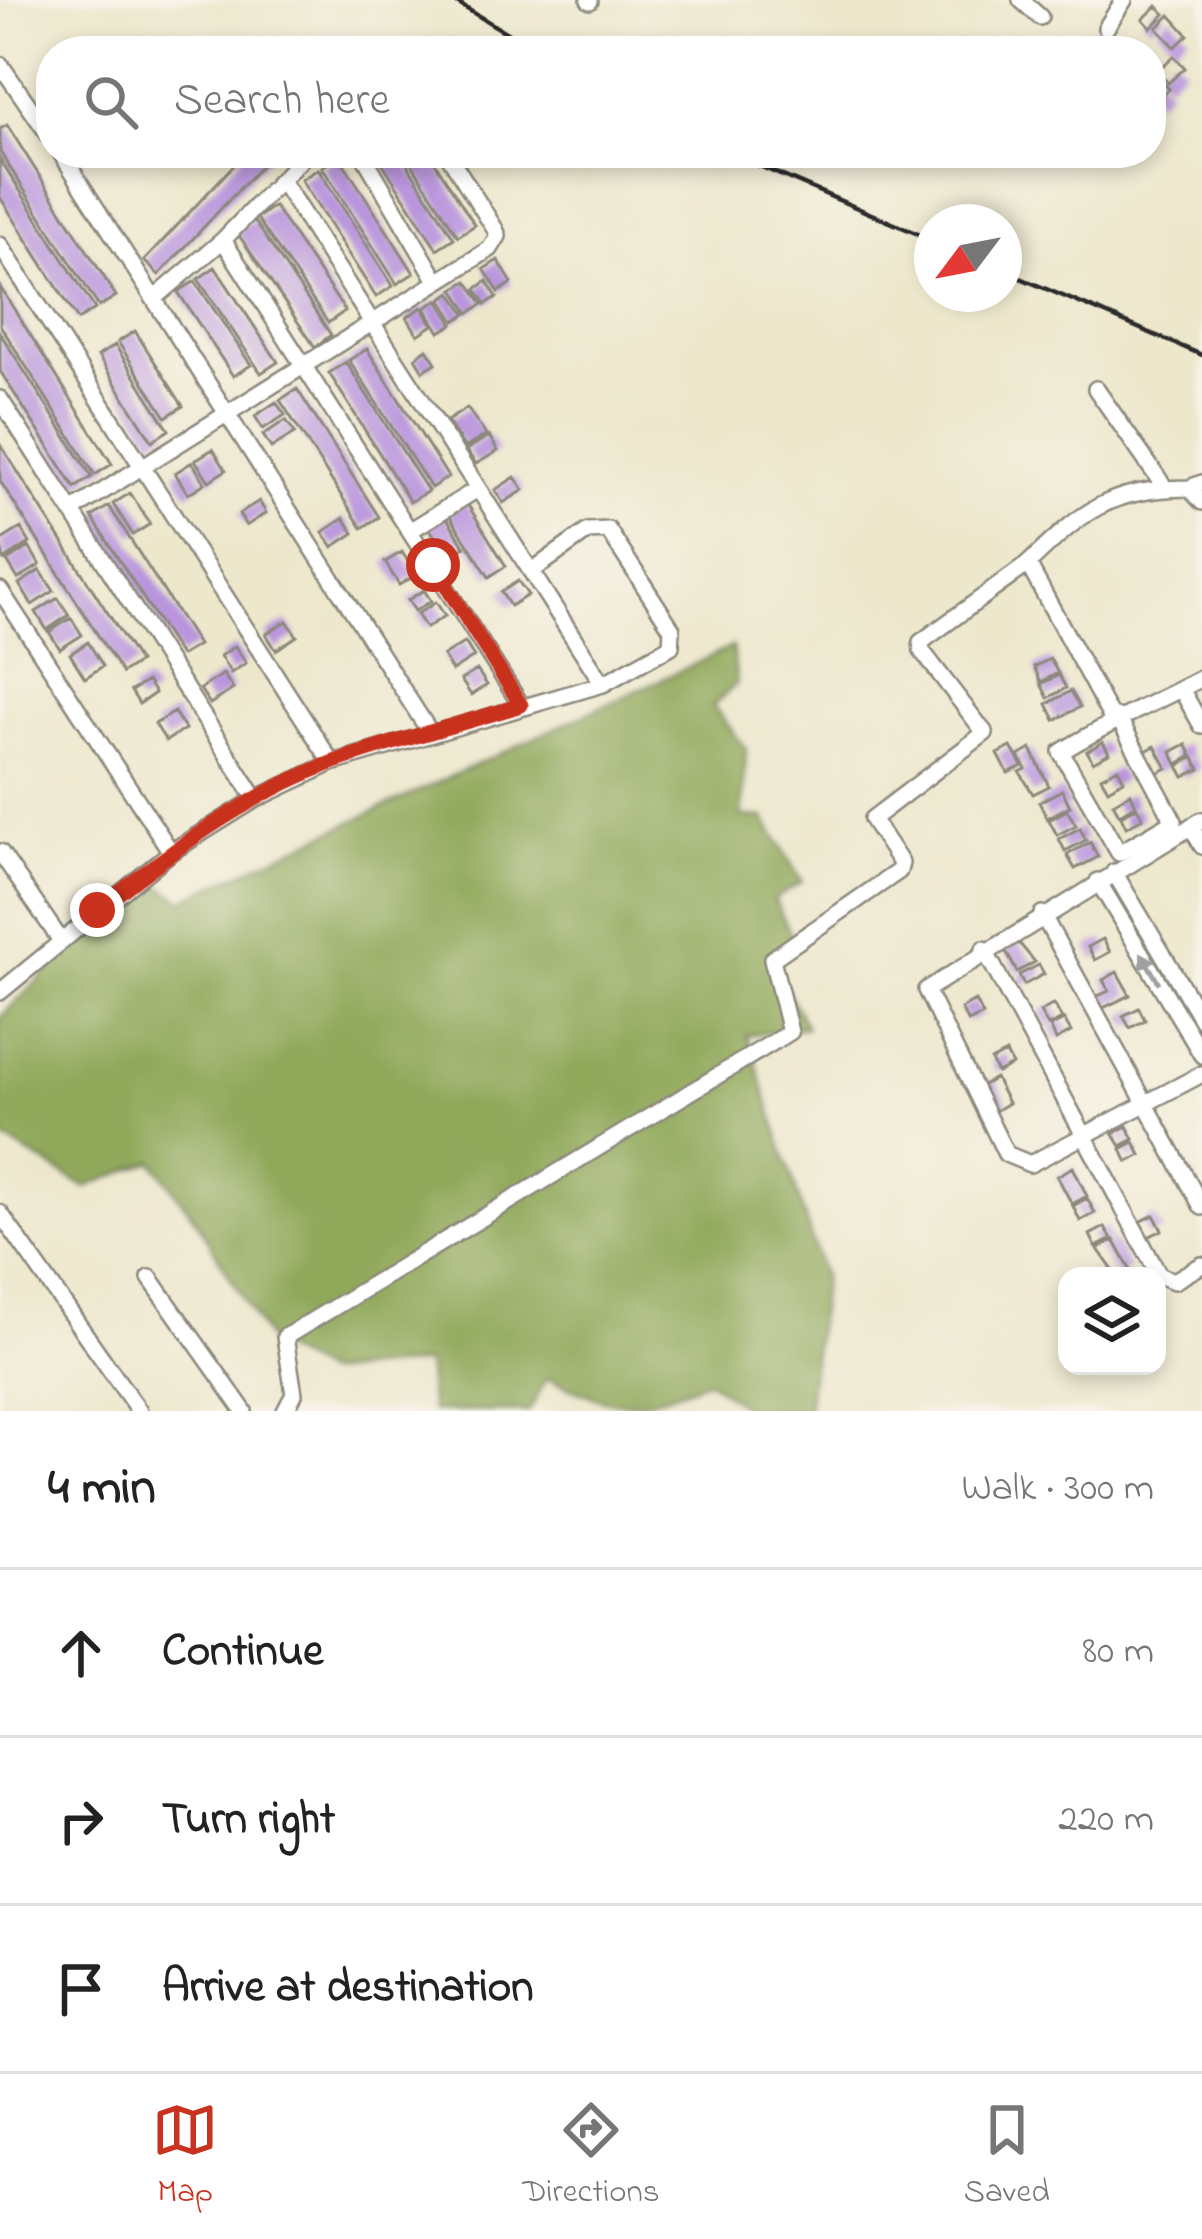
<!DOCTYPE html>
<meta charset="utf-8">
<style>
:root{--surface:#fff;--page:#f6f6f6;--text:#222;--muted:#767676;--line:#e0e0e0;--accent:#c8321e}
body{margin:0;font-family:"Indie Flower",sans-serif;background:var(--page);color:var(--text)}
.controls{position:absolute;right:36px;bottom:36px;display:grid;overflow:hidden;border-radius:24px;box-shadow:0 6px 18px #0003}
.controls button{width:108px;height:108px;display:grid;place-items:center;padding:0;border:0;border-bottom:3px solid var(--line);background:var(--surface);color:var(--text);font:60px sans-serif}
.compass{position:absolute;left:914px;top:204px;width:108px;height:108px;border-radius:50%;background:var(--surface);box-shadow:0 6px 18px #0003;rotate:238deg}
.stop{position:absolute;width:36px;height:36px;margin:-27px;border:9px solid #c8321e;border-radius:50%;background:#fff}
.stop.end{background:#c8321e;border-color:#fff;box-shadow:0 3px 12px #0008}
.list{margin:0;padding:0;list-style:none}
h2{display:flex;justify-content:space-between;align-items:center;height:156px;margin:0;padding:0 48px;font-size:51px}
h2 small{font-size:39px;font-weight:400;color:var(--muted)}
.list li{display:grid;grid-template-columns:78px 1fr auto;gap:36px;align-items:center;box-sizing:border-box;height:168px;padding:0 48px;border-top:3px solid var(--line)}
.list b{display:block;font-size:45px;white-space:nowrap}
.list em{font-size:39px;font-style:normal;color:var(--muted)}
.icon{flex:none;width:66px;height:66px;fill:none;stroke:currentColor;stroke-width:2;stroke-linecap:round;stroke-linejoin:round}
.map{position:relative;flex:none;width:1202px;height:1411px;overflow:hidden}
.search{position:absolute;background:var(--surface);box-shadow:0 6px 18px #0003;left:36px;right:36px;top:36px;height:132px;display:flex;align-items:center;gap:30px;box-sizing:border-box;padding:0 42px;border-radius:48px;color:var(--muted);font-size:45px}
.sheet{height:660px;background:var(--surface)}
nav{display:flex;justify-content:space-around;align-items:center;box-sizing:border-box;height:168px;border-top:3px solid var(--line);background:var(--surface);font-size:33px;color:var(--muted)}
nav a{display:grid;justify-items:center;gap:6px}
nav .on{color:var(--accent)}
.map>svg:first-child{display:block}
</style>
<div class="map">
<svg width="1202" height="1411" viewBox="0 0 1202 1411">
<rect width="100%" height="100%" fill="#f7f3e8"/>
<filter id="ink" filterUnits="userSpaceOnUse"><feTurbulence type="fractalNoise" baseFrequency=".00833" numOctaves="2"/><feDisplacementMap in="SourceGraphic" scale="24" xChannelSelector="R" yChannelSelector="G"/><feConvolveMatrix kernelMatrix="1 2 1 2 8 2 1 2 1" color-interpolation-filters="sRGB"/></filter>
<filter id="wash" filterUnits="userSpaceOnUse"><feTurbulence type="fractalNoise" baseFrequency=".004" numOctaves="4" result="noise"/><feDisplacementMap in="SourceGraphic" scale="48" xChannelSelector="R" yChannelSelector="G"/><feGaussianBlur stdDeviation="2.7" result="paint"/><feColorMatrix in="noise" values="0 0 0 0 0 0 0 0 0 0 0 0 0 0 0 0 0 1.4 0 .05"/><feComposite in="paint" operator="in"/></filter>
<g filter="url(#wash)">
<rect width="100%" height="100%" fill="#ede7cc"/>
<path fill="#90a85a" stroke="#5e6a42" stroke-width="3" d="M732 647 737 683 713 706 746 749 742 817 764 818 802 882 774 899 795 943 773 964 806 1027 747 1035 823 1276 807 1411H749L708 1380C628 1411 625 1411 547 1378L529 1411H431L426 1363 325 1374 270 1344 197 1221 153 1161 85 1187 0 1136V1018L96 924 155 882 182 900Z"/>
<g id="blocks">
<path fill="#b995dd" d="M1157 6 1165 14 1151 28 1143 19Z
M1170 15 1188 35 1175 47 1157 28Z
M1174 56 1185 68 1168 83 1157 71Z
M1151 71 1169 89 1158 101 1151 95Z
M7 125 116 296 99 307 0 152V129Z
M245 153H273L159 275 144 261Z
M376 153H400L454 238 437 249Z
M405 153H429L475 225 458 236Z
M339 156 414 273 397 284 322 167Z
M0 159 95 309 78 320 0 197Z
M318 169 393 286 376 297 301 180Z
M274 206 345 311 328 323 257 218Z
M254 220 331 335 315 347 236 231Z
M498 260 512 283 499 292 484 269Z
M215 267 278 362 261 373 198 279Z
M195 281 251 365 233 376 178 292Z
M467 281 483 304 469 313 454 289Z
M487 281 497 297 486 304 476 289Z
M0 287 112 464 95 475 0 325Z
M451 292 466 314 455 321 441 299Z
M438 300 453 324 440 332 425 308Z
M422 307 433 325 418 335 407 317Z
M135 331 183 406 166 417 118 342Z
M0 333 92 477 75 488 0 371Z
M115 345 169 430 152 441 98 356Z
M367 349 448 477 431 488 349 360Z
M427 349 436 363 423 371 415 358Z
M346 362 428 491 410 502 329 373Z
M297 389 379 517 362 528 280 400Z
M276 402 285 415 263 429 255 416Z
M467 408 486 435 465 448 447 421Z
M286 420 295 433 271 448 263 435Z
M489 436 498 451 476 464 466 450Z
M0 444 139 662 122 673 0 481Z
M213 449 226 470 209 481 195 460Z
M192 462 205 483 188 494 175 473Z
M515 477 524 490 503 503 495 490Z
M130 493 150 524 133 535 113 504Z
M259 501 266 513 246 526 239 514Z
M466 502 506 566 489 577 448 513Z
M109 506 198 645 180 656 92 517Z
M445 515 465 547 448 558 428 526Z
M344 518 354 533 333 547 323 532Z
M21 528 30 543 4 560 0 541Z
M29 547 40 565 18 579 7 561Z
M402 552 416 575 399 585 385 562Z
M40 570 54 591 32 605 19 584Z
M518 581 528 595 510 606 501 592Z
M424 590 431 601 415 611 408 600Z
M58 598 69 615 47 630 36 612Z
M436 602 445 616 426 628 417 614Z
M71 618 82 635 60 649 49 632Z
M287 621 297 636 276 650 266 634Z
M88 642 103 666 85 678 70 654Z
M465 642 474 657 452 671 443 656Z
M235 646 246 663 231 673 220 656Z
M1050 659 1058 673 1041 682 1034 667Z
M477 670 487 685 471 695 461 680Z
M223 674 233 689 210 704 200 689Z
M1059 675 1066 688 1048 698 1041 684Z
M147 681 155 693 139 704 131 691Z
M1071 691 1080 707 1055 720 1047 704Z
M174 712 185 729 166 741 155 724Z
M1103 742 1109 753 1093 762 1087 751Z
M1186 744 1192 756 1177 764 1171 752Z
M1155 746 1167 768 1155 774 1142 753Z
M1011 747 1022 766 1008 773 998 754Z
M1031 749 1049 786 1033 794 1020 772 1026 769 1019 756Z
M1193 757 1200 769 1184 777 1178 766Z
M1118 768 1124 780 1108 789 1101 777Z
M1062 790 1070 806 1047 818 1039 802Z
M1131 793 1136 805 1119 814 1113 803Z
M1137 807 1143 818 1126 827 1121 816Z
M1067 810 1076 825 1057 835 1049 820Z
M1080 828 1086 840 1065 851 1059 839Z
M1090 842 1098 857 1075 869 1067 855Z
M1103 939 1110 952 1095 960 1088 947Z
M1019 943 1035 962 1017 972 1005 950Z
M1039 965 1044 974 1024 985 1019 975Z
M1117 972 1130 995 1099 1010 1093 998 1109 991 1103 980Z
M975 1001 983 1015 968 1022 961 1009Z
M1054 1004 1062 1019 1048 1026 1040 1012Z
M1139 1008 1145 1020 1130 1028 1123 1016Z
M1064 1020 1071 1032 1056 1040 1050 1027Z
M1006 1053 1012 1065 997 1073 991 1061Z
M995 1078 1008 1103 995 1111 981 1086Z
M1127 1126 1134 1139 1121 1146 1113 1133Z
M1134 1142 1141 1155 1128 1162 1121 1149Z
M1073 1167 1087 1196 1072 1204 1057 1176Z
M1087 1198 1095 1213 1080 1221 1073 1206Z
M1154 1215 1162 1230 1148 1237 1140 1222Z
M1105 1227 1112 1239 1096 1247 1090 1235Z
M1114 1240 1130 1269 1117 1276 1098 1249Z"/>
</g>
</g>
<g filter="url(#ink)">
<use href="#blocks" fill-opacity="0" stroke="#8c897c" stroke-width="3"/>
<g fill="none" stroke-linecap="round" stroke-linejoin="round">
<g stroke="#8c897c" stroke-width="20">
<path id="street" d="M589 0 590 1
M1021 0 1040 17
M1106 28 1124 0
M0 64 51 138
M61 153 431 734
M362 153 436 279
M281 180 603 684
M223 240 521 705
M0 245 332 763
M155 298 223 240 307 153
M1096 389 1165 488
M0 399 256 799
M1202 483 1189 488 1202 502
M73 510 490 249 498 236 495 229 447 153
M411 530 476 490
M0 590 171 852
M1181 689 1202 726
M1118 717 1174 821 1119 853 1061 752C1107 723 1154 703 1202 678
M1112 719 1028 564C1083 511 1108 489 1189 488
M1202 820 926 990 1006 1154 1030 1164 1202 1074
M1191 826 1202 846
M0 852 59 938
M1114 872 1202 1020
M1098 881 1202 1055
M1042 914 1202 1207
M984 949 1159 1275 1174 1281 1202 1265
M0 992 171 852 256 799 332 763 603 684 671 646 672 629 608 530 588 531 532 571
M0 1213 139 1411
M150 1278 244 1411
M285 1411 294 1394 285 1337 790 1032 772 959 899 871 901 863 872 819 985 733 922 651 921 642 1028 564"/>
</g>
<use href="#street" stroke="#fff" stroke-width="15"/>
<path stroke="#2b2b2b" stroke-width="4.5" d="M452 0 537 51
M729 153 932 240
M1004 271 1202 355"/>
</g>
<defs><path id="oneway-solid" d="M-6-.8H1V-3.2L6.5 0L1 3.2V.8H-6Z" transform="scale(3)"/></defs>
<use fill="#a0a0a0" href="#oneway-solid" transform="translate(1150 968) rotate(-121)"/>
</g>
<g fill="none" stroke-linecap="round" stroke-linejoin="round" filter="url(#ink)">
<path stroke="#c8321e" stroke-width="15" d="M97 910C169 853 247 794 334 762 395 740 460 725 521 705L433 565"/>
</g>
</svg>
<div class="controls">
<button><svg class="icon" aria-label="layers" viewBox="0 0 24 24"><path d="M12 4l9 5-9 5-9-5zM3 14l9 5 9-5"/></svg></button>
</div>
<svg class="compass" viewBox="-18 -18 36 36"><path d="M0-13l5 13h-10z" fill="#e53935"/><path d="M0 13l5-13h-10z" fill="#767676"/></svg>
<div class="stop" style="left:433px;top:565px"></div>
<div class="stop end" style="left:97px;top:910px"></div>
<div class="search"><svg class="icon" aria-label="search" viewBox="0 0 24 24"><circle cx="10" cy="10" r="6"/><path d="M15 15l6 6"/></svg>Search here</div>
</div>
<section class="sheet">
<h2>4 min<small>Walk · 300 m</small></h2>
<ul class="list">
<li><svg class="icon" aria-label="ahead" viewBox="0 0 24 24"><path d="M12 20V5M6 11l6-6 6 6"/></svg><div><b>Continue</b></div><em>80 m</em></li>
<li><svg class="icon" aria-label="right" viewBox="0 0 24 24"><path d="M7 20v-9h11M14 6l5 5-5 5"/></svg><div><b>Turn right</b></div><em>220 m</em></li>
<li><svg class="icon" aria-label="arrive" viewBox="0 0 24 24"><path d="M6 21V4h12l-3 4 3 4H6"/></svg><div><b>Arrive at destination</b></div></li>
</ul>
</section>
<nav>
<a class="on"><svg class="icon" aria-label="map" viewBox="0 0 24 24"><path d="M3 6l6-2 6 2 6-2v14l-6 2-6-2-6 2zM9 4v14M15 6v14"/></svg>Map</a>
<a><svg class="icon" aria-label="directions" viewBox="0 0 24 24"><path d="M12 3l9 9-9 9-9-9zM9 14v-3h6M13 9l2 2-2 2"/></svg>Directions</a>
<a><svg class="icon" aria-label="saved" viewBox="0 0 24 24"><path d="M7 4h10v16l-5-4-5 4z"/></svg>Saved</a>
</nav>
